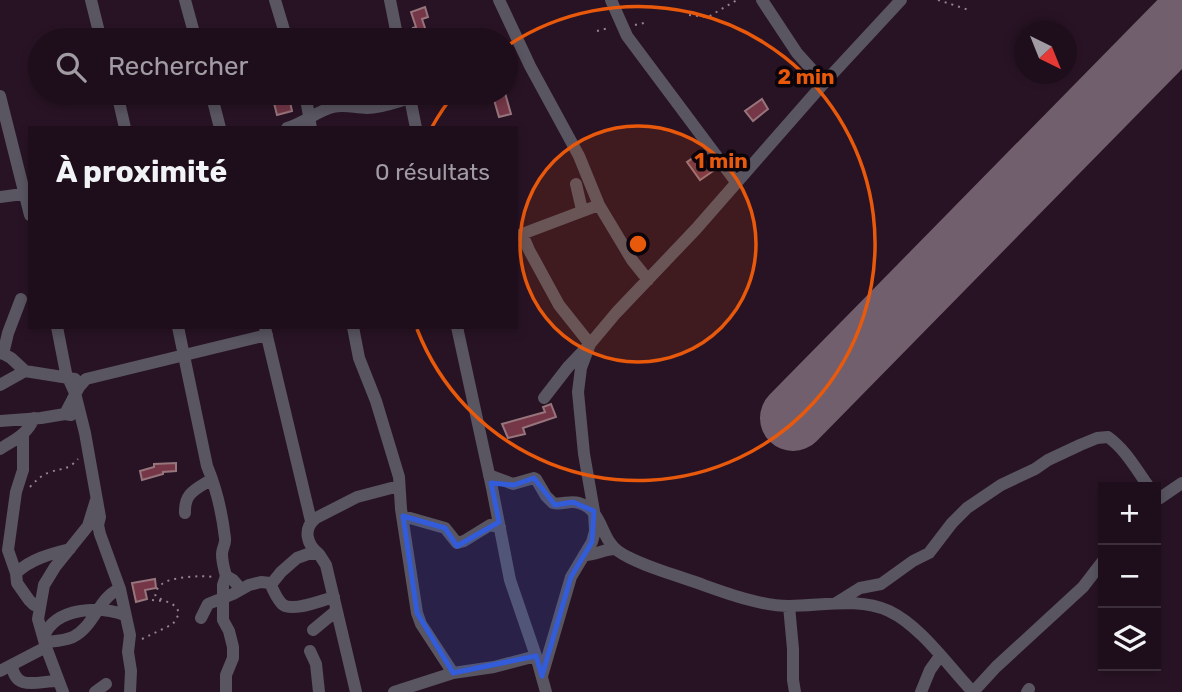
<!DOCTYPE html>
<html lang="fr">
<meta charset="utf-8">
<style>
:root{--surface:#1e0e1b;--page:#261724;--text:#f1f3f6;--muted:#a19ca3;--line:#3c2e3a}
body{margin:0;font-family:Rubik,sans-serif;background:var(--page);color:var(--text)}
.controls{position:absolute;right:21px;bottom:21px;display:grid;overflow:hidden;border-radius:0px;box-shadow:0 4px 10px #0003}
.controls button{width:63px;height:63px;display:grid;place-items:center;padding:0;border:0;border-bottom:2px solid var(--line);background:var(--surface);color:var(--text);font:35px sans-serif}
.compass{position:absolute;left:1014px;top:21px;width:63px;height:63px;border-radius:50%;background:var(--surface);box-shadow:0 4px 10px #0003;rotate:137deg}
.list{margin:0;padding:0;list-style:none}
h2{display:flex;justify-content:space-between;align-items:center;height:91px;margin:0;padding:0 28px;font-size:30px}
h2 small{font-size:23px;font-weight:400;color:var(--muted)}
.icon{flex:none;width:38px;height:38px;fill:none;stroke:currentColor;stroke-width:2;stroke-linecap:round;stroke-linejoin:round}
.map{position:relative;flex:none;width:1182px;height:692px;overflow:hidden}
.search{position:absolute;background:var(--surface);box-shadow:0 4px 10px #0003;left:28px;top:28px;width:490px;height:77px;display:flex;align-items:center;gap:18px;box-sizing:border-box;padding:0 24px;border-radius:38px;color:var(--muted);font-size:26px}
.panel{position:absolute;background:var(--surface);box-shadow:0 4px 10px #0003;left:28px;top:126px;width:490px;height:203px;border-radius:0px}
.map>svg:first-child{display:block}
</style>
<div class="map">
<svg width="1182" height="692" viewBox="0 0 1182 692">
<rect width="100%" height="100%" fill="#281324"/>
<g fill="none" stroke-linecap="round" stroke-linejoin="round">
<path stroke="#725f6e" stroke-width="66" d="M793 418 1182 22"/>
</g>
<path fill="#753748" stroke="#97757c" stroke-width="2" d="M425 7 428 17 422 19 428 37 417 40 413 28 416 27 411 12Z
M283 93H288L292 111 277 115 272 95Z
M492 93H505L511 114 499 117Z
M762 99 768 109 753 121 745 111Z
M700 153 713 171 700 180 687 162Z
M551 404 556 417 523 428 525 434 508 438 502 424 545 412 543 407Z
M176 463V471L163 472V474L142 480 140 471 154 467V464Z
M155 579 156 588 145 590 147 599 136 602 132 583Z"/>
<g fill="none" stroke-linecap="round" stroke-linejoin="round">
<path stroke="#948290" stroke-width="2" stroke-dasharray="2 5" stroke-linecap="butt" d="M938 0 969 10
M689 15 708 17 737 0
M635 25 648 22
M597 31 609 28
M30 487C36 480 42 475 50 472 63 468 68 470 78 459
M152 600 163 601
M142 639 173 624 179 614C177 603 166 602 156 597L155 594C157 589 158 587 162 584 170 577 202 575 213 577"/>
<path stroke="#595561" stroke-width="12" d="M91 0 101 40
M185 0 196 40
M275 0 287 40
M390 0 398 40
M499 0 530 66 579 156 599 205 632 260 648 280
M611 0 627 36 736 182
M762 0 797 53 824 83
M117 93 125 128
M211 93 220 128
M305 93 311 128
M409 93 416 128
M0 96 30 215
M375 107 386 93
M287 128C304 123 317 111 333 107 345 104 355 108 367 108 381 108 396 102 410 98
M576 184 582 210
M0 197 30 193
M57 327 66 373 75 393 85 433 100 517 98 525 100 534 120 589 130 635 128 652 131 671 130 692
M178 327 207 466C217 490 222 512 225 538 226 544 222 548 222 554 222 561 224 569 226 576L233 580 241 589
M353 327 359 358 376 401 399 477 401 509 417 613 421 624 453 673
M457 327 492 488 510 580 536 656 546 692
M265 328 311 521
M0 352 11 358 25 371 75 379
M3 354 8 333 21 299
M0 385 25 371
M544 398 568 367 590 344 559 305 529 250 522 234 599 205
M65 414 79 387 86 379 267 335
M0 421 41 418 65 414 71 415
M23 436V470L16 492 8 550 16 573 17 583 29 600 34 605 40 606
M0 449C14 440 27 435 34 418
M489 475 513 484 534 478 536 479 546 496 553 503C562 505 570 500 579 503 603 510 600 538 618 551 634 563 672 574 692 581 721 591 758 606 789 606 822 606 858 597 889 611 921 626 949 667 973 692
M1156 494 1160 498 1182 483
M185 513C184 492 197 489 212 479
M403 516 445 528 457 543 464 541 490 525 500 527
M319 554 326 565 356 692
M584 555C596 555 604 549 615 549
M16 573C31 559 50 554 70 549
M226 576 223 585V620L229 631 233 647V658L226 675V692
M270 583C273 590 277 599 282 604 292 613 322 600 334 597
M836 603 860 588 881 584 913 561 929 553 952 523 967 508 1001 485 1035 469 1048 460 1080 445 1097 438 1108 437C1126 450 1136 469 1149 487
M789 606 793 649V680L795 692
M201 618 208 604 233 594 249 585 261 582 270 583 273 582 281 572 297 558 308 554H319C307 545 302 529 316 518L357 497 399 486
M313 630 336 611
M44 636C56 607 99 606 125 615
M46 642C56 641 64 641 73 637 95 626 99 596 120 589
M46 647 63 692
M310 651 316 664 319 692
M12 665C15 692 38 681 58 681
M0 671 46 647 38 619 44 585 55 567 88 526 96 500
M542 676 571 577 592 542 595 531 594 511 584 454 578 392 581 368 590 344 616 313 696 229 824 83 901 0
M95 692 106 684
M394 692 453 673 494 667 536 656
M921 692 930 670 940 656
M973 692 996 667 1083 587 1103 561
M1027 692 1029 689"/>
</g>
<path fill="#325cda" fill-opacity="0.2" stroke="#325cda" stroke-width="5" stroke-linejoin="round" d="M534 478 555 505 573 502 594 511 592 542 571 577 542 676 536 656 453 673 417 613 403 516 445 528 457 546 499 522 491 483 514 485Z"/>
<circle cx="638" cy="244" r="118" fill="#e8590c" fill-opacity=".12"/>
<g fill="none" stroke="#e8590c" stroke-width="3.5">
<circle cx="638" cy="244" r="118"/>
<path d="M432 127A237 237 0 0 1 455 93M507 46A237 237 0 1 1 417 329"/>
</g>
<circle cx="638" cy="244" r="10" fill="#e8590c" stroke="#0b040a" stroke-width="3.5"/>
<g font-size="21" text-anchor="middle" font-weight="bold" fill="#e8590c" stroke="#0b040a" stroke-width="7" stroke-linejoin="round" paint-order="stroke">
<text x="806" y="84">2 min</text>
<text x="721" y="168">1 min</text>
</g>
</svg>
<div class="controls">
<button>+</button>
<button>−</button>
<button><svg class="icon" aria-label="layers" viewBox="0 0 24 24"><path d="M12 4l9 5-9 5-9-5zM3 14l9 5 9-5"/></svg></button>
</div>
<svg class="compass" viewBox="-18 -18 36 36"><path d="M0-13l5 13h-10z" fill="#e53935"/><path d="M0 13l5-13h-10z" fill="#a19ca3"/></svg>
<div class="search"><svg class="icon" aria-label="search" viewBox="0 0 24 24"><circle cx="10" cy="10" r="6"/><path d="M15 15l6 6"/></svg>Rechercher</div>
<section class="panel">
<h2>À proximité<small>0 résultats</small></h2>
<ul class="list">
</ul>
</section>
</div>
